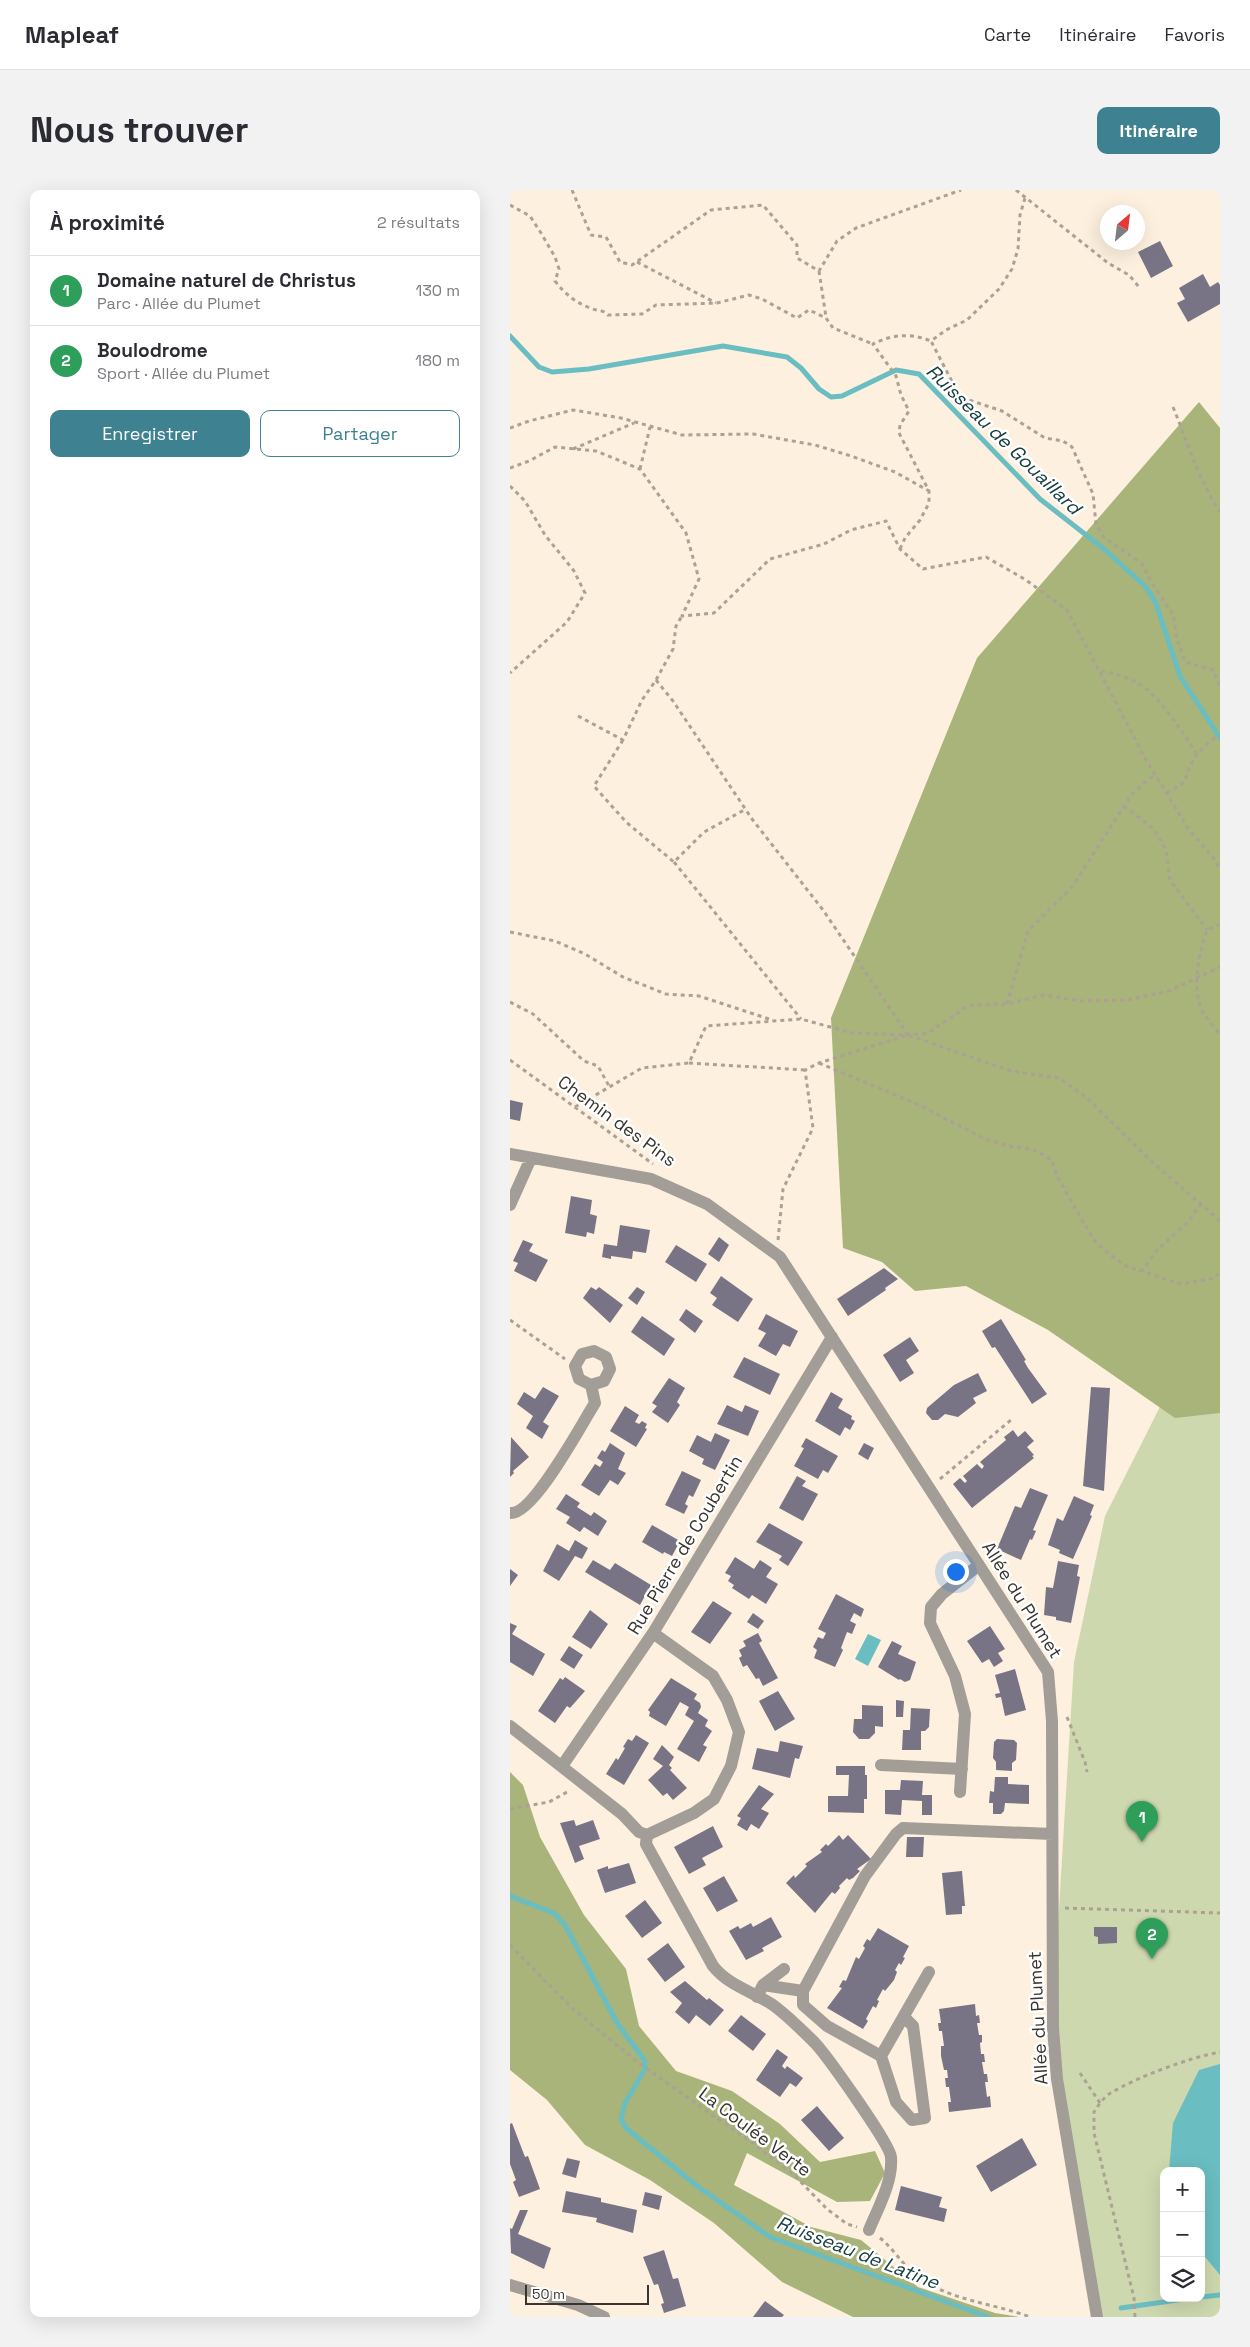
<!DOCTYPE html>
<html lang="fr">
<meta charset="utf-8">
<style>
:root{--surface:#fff;--page:#f2f2f3;--text:#2b2b33;--muted:#7c7c81;--line:#e1e1e2;--accent:#3e8191}
body{margin:0;font-family:"Space Grotesk",sans-serif;background:var(--page);color:var(--text)}
.controls{position:absolute;right:15px;bottom:15px;display:grid;overflow:hidden;border-radius:10px;box-shadow:0 5px 20px #0002}
.controls button{width:45px;height:45px;display:grid;place-items:center;padding:0;border:0;border-bottom:1px solid var(--line);background:var(--surface);color:var(--text);font:25px sans-serif}
.compass{position:absolute;left:590px;top:15px;width:45px;height:45px;border-radius:50%;background:var(--surface);box-shadow:0 5px 20px #0002;rotate:28deg}
.scale{position:absolute;left:15px;bottom:12px;width:124px;box-sizing:border-box;padding-left:5px;border:2px solid #39352e;border-top:0;font-size:14px;line-height:18px;white-space:nowrap;color:#39352e;-webkit-text-stroke:4px #fff;paint-order:stroke}
.you{position:absolute;left:445px;top:1381px;width:18px;height:18px;margin:-12px;border:4px solid #fff;border-radius:50%;background:#1a73e8;box-shadow:0 0 0 8px #1a73e833}
.badge{display:grid;place-items:center;width:32px;height:32px;border-radius:50%;background:var(--accent);color:#fff;font-size:16px;font-weight:700}
.pin{position:absolute;translate:-50% -41px;filter:drop-shadow(0 1px 2px #0008)}
.pin::after{content:'';position:absolute;top:26px;width:18px;height:15px;background:inherit;clip-path:polygon(0 0,100% 0,50% 100%)}
.list{margin:0;padding:0;list-style:none}
h2{display:flex;justify-content:space-between;align-items:center;height:65px;margin:0;padding:0 20px;font-size:21px}
h2 small{font-size:16px;font-weight:400;color:var(--muted)}
.list li{display:grid;grid-template-columns:32px 1fr auto;gap:15px;align-items:center;box-sizing:border-box;height:70px;padding:0 20px;border-top:1px solid var(--line)}
.list b{display:block;font-size:19px;white-space:nowrap}
.list p{margin:0;font-size:16px;white-space:nowrap;color:var(--muted)}
.list em{font-size:16px;font-style:normal;color:var(--muted)}
.actions{display:flex;gap:10px;padding:15px 20px}
.actions a{flex:1;padding:11px 0;border:1px solid var(--accent);border-radius:10px;text-align:center;font-size:18px;color:var(--accent)}
.actions .main{background:var(--accent);color:#fff}
.icon{flex:none;width:28px;height:28px;fill:none;stroke:currentColor;stroke-width:2;stroke-linecap:round;stroke-linejoin:round}
.map{position:relative;flex:none;width:710px;height:2127px;overflow:hidden;border-radius:10px}
header{display:flex;align-items:center;gap:30px;box-sizing:border-box;height:70px;padding:0 25px;background:var(--surface);border-bottom:1px solid var(--line)}
header strong{font-size:24px}
nav{display:flex;gap:28px;margin-inline-start:auto;font-size:18px}
.intro{display:flex;align-items:center;justify-content:space-between;box-sizing:border-box;height:120px;padding:0 30px}
h1{margin:0;font-size:35px}
.button{padding:12px 22px;border-radius:10px;background:var(--accent);color:#fff;font-size:18px;font-weight:700}
main{display:flex;gap:30px;padding:0 30px}
aside{flex:1;background:var(--surface);border-radius:10px;box-shadow:0 5px 20px #0002}
.map>svg:first-child{display:block}
</style>
<header>
<strong>Mapleaf</strong>
<nav><a>Carte</a><a>Itinéraire</a><a>Favoris</a></nav>
</header>
<div class="intro"><h1>Nous trouver</h1><a class="button">Itinéraire</a></div>
<main>
<aside>
<h2>À proximité<small>2 résultats</small></h2>
<ul class="list">
<li><span class="badge" style="background:#2e9e5b">1</span><div><b>Domaine naturel de Christus</b><p>Parc · Allée du Plumet</p></div><em>130 m</em></li>
<li><span class="badge" style="background:#2e9e5b">2</span><div><b>Boulodrome</b><p>Sport · Allée du Plumet</p></div><em>180 m</em></li>
</ul>
<div class="actions"><a class="main">Enregistrer</a><a>Partager</a></div>
</aside>
<div class="map">
<svg width="710" height="2127" viewBox="0 0 710 2127">
<rect width="100%" height="100%" fill="#fdf0df"/>
<path fill="#ced8ae" fill-rule="evenodd" d="M671 1175 710 1183V2127H586L542 1833 564 1472 595 1326ZM654 1981H691V2108H654Z"/>
<path fill="#a8b479" d="M689 212 710 238V1223L665 1228 538 1140 456 1096 405 1101 372 1072 333 1058 321 828 467 468Z
M0 1582 13 1595 30 1647 74 1725 116 1779 129 1836 166 1881 222 1901 270 1934 310 1972 365 1961 375 1983 360 2011 327 2012 237 1963 224 1995 301 2037 351 2050 408 2097 485 2123 509 2127H343L272 2092 204 2033 140 1990 75 1955 37 1910 0 1880Z"/>
<path fill="#6abdc0" d="M358 1444 371 1450 358 1476 345 1469Z
M710 1874V2085L691 2062V1981H659L663 1933 689 1880Z"/>
<g fill="none" stroke-linecap="round" stroke-linejoin="round">
<path stroke="#6abdc0" stroke-width="5" d="M0 146 29 177 42 182 79 179 213 156 277 167 291 178 309 199 321 207 332 206 386 180 409 184 530 309 594 359 635 396 645 411 670 486 710 548
M0 1706 44 1723 55 1735 107 1833 135 1871V1879L115 1913 111 1929 116 1938 187 1996 260 2047 478 2127
M691 2107 710 2105
M611 2118 682 2108"/>
</g>
<path fill="#797485" d="M650 51 663 76 641 88 628 62Z
M693 84 700 97 708 92 710 95V114L678 132 667 113 675 109 669 98Z
M0 910 13 913 10 931 0 929Z
M61 1006 82 1010 80 1024 87 1026 84 1044 77 1042 76 1047 55 1043Z
M110 1035 140 1040 136 1063 123 1061 122 1069 101 1066V1069L92 1067 94 1054 107 1056Z
M209 1047 219 1055 209 1072 198 1064Z
M13 1050 23 1054 19 1061 38 1070 26 1092 4 1081 8 1073 3 1071Z
M166 1055 197 1074 186 1092 155 1072Z
M374 1078 388 1089 375 1098 376 1100 338 1126 327 1109Z
M211 1086 243 1109 228 1132 202 1115 207 1108 200 1103Z
M81 1097 86 1100 89 1097 113 1115 100 1133 73 1108Z
M127 1097 135 1102 127 1115 118 1108Z
M176 1119 193 1131 185 1143 169 1130Z
M256 1124 288 1141 280 1157 273 1154 266 1166 248 1156 256 1143 248 1139Z
M132 1126 165 1149 154 1166 121 1142Z
M491 1129 516 1170 514 1171 518 1178 537 1204 522 1214 485 1157 482 1158 472 1141Z
M400 1147 409 1161 396 1170 404 1183 390 1192 373 1165Z
M234 1167 270 1184 260 1205 223 1187Z
M468 1183 477 1201 463 1208 466 1213 448 1227 435 1224 428 1230H422L416 1223 417 1218 444 1195Z
M159 1188 175 1198 167 1212 170 1215 158 1233 142 1222 147 1216 142 1213Z
M33 1197 49 1206 33 1232 39 1236 32 1249 16 1238 23 1226 7 1214 14 1202 25 1209Z
M581 1197 600 1198 594 1301 573 1296Z
M321 1202 333 1209 328 1218 342 1226 341 1229 345 1231 340 1240 335 1237 330 1246 305 1231Z
M217 1215 232 1222 235 1215 249 1221 238 1246 207 1234Z
M115 1216 129 1225 125 1232 129 1234 132 1231 137 1234 135 1238 137 1239 126 1257 100 1241Z
M503 1240 508 1247 515 1241 524 1251 517 1257 524 1265 522 1266 524 1268 462 1318 443 1294 450 1288 455 1293 457 1291 453 1286 467 1274 472 1279 474 1276 470 1272 496 1250 494 1247Z
M205 1243 220 1250 205 1280 192 1274 194 1269 179 1261 187 1245 201 1252Z
M1 1247 19 1267 3 1281 4 1283 0 1287Z
M296 1248 328 1266 318 1283 313 1280 308 1289 284 1276 294 1258 291 1257Z
M100 1253 115 1263 108 1279 116 1283 108 1295 100 1290 89 1306 71 1295 85 1274 90 1277 93 1272 87 1268 92 1260 95 1262Z
M354 1253 364 1258 358 1270 348 1264Z
M172 1281 191 1290 183 1307 179 1305 175 1314 178 1316 174 1324 155 1315Z
M287 1286 296 1291 292 1296 308 1304 293 1331 269 1318Z
M520 1298 538 1305 523 1340 526 1341 522 1350 520 1349 511 1370 487 1359 505 1316 511 1318Z
M56 1304 70 1313 67 1317 81 1326 84 1322 97 1331 88 1346 74 1337 70 1342 56 1333 60 1327 46 1319Z
M564 1306 584 1315 580 1325 582 1326 563 1369 549 1363 550 1360 538 1355 547 1328 553 1331Z
M259 1333 293 1352 278 1376 269 1370 272 1366 246 1352Z
M142 1335 170 1351 162 1366 154 1362 153 1364 132 1352Z
M65 1350 78 1358 72 1369 65 1366 49 1391 33 1381 47 1354 59 1361Z
M225 1367 244 1379 250 1370 262 1378 256 1387 268 1394 256 1414 242 1405 239 1409 222 1398 224 1395 218 1391 221 1386 215 1383Z
M83 1370 100 1380 105 1373 141 1395 130 1415 75 1382Z
M548 1371 569 1375 567 1386 570 1387 561 1433 546 1430V1427L534 1425 536 1397 543 1398Z
M0 1379 8 1385 0 1396Z
M326 1404 354 1419 351 1427 344 1423 340 1431 346 1434 342 1444 337 1442 331 1458 333 1460 325 1477 304 1468 307 1460 303 1457 308 1447 313 1449 316 1443 308 1439Z
M203 1411 222 1423 200 1454 181 1442Z
M80 1420 98 1434 81 1459 62 1447Z
M243 1423 254 1431 248 1439 237 1432Z
M0 1433 7 1436 2 1444 35 1464 23 1486 0 1472Z
M480 1436 495 1459 488 1463 493 1471 484 1477 479 1469 472 1473 457 1451Z
M248 1443 252 1451 249 1453 268 1488 253 1496 249 1488 246 1489 237 1475 233 1477 229 1468 232 1466 229 1460 236 1456 233 1451Z
M382 1451 392 1456 388 1464 406 1472 400 1490 395 1492 390 1489 389 1490 368 1477Z
M59 1456 73 1465 64 1479 50 1470Z
M505 1479 516 1520 495 1526 491 1507 486 1508 485 1504 490 1503 485 1485Z
M55 1487 75 1501 60 1518 57 1516 45 1533 28 1521 50 1488 53 1490Z
M161 1488 187 1504 184 1509 190 1513 191 1517 188 1523 198 1530 195 1536 202 1541 193 1555 197 1557 189 1572 167 1559 184 1531 175 1525 179 1517 170 1512 156 1536 139 1526 140 1522 138 1520Z
M268 1501 285 1529 265 1541 249 1511Z
M386 1510 394 1511 393 1527H386Z
M352 1515 373 1516V1537L365 1536V1543L359 1549H349L343 1542 344 1529H352Z
M401 1518 420 1519 419 1537 415 1541H411V1560H392L393 1540H400Z
M126 1545 139 1553 114 1595 96 1584 106 1568 108 1570 115 1558 113 1557 118 1549 122 1551Z
M487 1549 504 1550 507 1553 506 1570 502 1573V1581L486 1580V1572L483 1568 484 1552Z
M270 1551 293 1556 289 1569 285 1568 280 1588 242 1579 247 1558 268 1562Z
M152 1555 164 1567 159 1575 162 1578 160 1580 177 1598 163 1610 157 1603 153 1606 138 1590 153 1576 143 1569Z
M326 1576H355V1585H357V1609H354V1623L318 1622V1606H338L339 1585H326Z
M485 1587H498V1594L519 1595V1614L495 1613 494 1621 491 1624H483V1613H479L480 1601 484 1602Z
M391 1590 413 1591 412 1605H422V1625H412V1611L392 1610 391 1625 375 1624V1600H390Z
M249 1595 264 1604 251 1619 259 1623 249 1639 241 1634 237 1641 227 1635 231 1628 227 1626Z
M64 1630 66 1636 83 1630 90 1649 69 1656 74 1669 65 1673 50 1633Z
M203 1636 213 1657 192 1668 196 1675 179 1684 164 1657Z
M329 1645 333 1650 338 1645 361 1669 347 1679 350 1681 343 1688 339 1690 337 1688 329 1696 330 1698 325 1704 322 1702 305 1723 276 1693 284 1685 285 1688 297 1676 295 1674 312 1662 310 1660 316 1654 318 1656Z
M397 1647H414L413 1667H396Z
M119 1673 126 1693 95 1703 87 1680 98 1676V1679Z
M452 1681 455 1716H452V1724L436 1725 432 1683Z
M214 1686 228 1711 207 1722 193 1698Z
M135 1710 152 1733 132 1748 115 1726Z
M261 1727 272 1747 252 1758 254 1761 236 1770 219 1741 228 1736 230 1739 241 1733 243 1737Z
M584 1737H607V1753L588 1754V1747L584 1746Z
M368 1738 399 1756 393 1767 395 1768 391 1775 389 1773 385 1780 387 1782 384 1790 375 1801 373 1799 367 1810 369 1811 366 1818 363 1816 356 1829 358 1831 353 1839 317 1818 332 1798 329 1797 333 1790 336 1791 346 1767 349 1769 355 1758 353 1756 357 1749 360 1751Z
M158 1753 175 1777 155 1792 137 1769Z
M175 1791 197 1810 199 1808 214 1820 200 1836 186 1825 179 1834 165 1822 172 1813 160 1802Z
M465 1814 466 1826 469 1825 470 1833H467L469 1845H472V1852L470 1853 471 1864H474L475 1872H472L474 1884H477L478 1892H475L477 1907 480 1906 481 1917 439 1922 438 1912H441L439 1897H436L435 1888H438L437 1880H434L431 1866V1856H434L432 1841H429L428 1833H431L429 1819Z
M231 1825 256 1844 243 1861 218 1841Z
M267 1859 278 1867 272 1876 275 1879 277 1876 293 1888 286 1897 280 1893 270 1907 246 1890Z
M307 1916 334 1948 319 1961 291 1930Z
M2 1933 15 1967 18 1966 30 1999 9 2007 3 1992 6 1990 0 1974V1934Z
M512 1948 527 1975 481 2002 466 1976Z
M57 1968 70 1971 66 1988 52 1984Z
M391 1996 432 2007 429 2017 437 2019 434 2032 385 2020Z
M56 2001 91 2008V2012L127 2020 123 2043 86 2032 87 2028 52 2022Z
M135 2002 152 2006 149 2020 132 2015Z
M10 2020H18L8 2044 41 2058 34 2079 1 2063 0 2038 2 2039Z
M154 2060 163 2089 168 2088 176 2116 154 2123 151 2114 154 2113 148 2094 144 2095 133 2067Z
M255 2111 274 2125 272 2127H243Z"/>
<g fill="none" stroke-linecap="round" stroke-linejoin="round">
<path stroke="#aba195" stroke-width="3" stroke-dasharray="4 4" stroke-linecap="butt" d="M62 0 81 45 96 47 110 72 122 75 201 20 253 15 287 55V68L309 81 327 51 346 38 451 0
M506 0 598 73 619 85 629 97
M515 8 510 25 508 59 502 79 489 99 457 130 436 140 421 151 450 207 492 221 535 248 553 251 562 257 583 304 586 334 594 347 632 374 641 392 663 424 667 449 675 472 703 480 710 497
M0 15 20 26 31 43 45 67 49 79 45 91C55 104 65 112 80 118 86 121 93 119 98 125L132 124 146 115 207 113 239 105 252 109 287 128 299 120 316 128 323 138 363 154
M127 72 206 113
M309 81 316 127
M663 217C678 253 688 289 710 322
M0 238 19 231 63 220 111 228 172 245 243 244 305 255 341 266 385 282 419 301
M63 259 124 233
M0 278 19 271 45 257 86 261 130 279 176 343 189 389 172 426 204 423 260 369 314 354 341 340 376 331 390 359 413 379 476 367 516 390 557 420 635 568 679 640 704 668 710 680
M130 279 140 237
M0 296 15 311 35 345 64 381 75 403 57 432 0 483
M390 359 395 348 410 330 419 313V301L389 243 390 235 399 221 391 205 386 186 363 154C382 144 402 143 421 151
M591 481C605 484 619 487 631 495 651 508 675 546 688 566
M146 490 163 511 242 629 313 720 398 845
M68 526 113 550 132 510 146 490 163 459 166 436 172 426
M113 550 84 596 116 632 164 672 194 642 236 619
M657 603 675 592C678 574 692 553 710 546
M614 616 644 639 656 660 660 690 697 740
M164 672 291 829
M710 734 697 740C689 764 683 790 690 815 692 825 704 836 710 845
M0 742 45 751 75 764 113 787 156 804 189 806 262 830
M0 812 23 824 74 871 88 876 99 896
M497 814 518 741 562 697 622 604 645 584
M0 870 143 974
M179 873 295 880
M309 873 405 913 473 948 498 956 522 959 542 970 547 986 572 1030 587 1054 599 1064 616 1076 671 1094 705 1088 710 1082
M65 917 132 878 179 873 196 836 291 829 342 843 398 845 418 843 459 815 497 814 534 805 572 811 616 810 659 801 710 777
M268 1050 273 999 303 938 295 880 309 873 398 845 501 881 549 888 576 907 639 969 710 1031
M631 1082 648 1059 677 1033 691 1014
M0 1130 55 1169
M430 1289 501 1230
M557 1527 575 1572 577 1582
M0 1619 39 1612 59 1601
M555 1718 710 1723
M0 1755 62 1818 130 1874 244 1954 285 1986 317 2019 337 2034 347 2037
M570 1883 590 1913
M370 2048C384 2059 393 2076 408 2087 441 2111 483 2113 520 2127
M625 2127 624 2108 584 1943V1922C588 1916 593 1908 599 1904 627 1887 678 1868 710 1862"/>
<path stroke="#a39d97" stroke-width="12" d="M0 964 141 989 197 1014 270 1067 538 1482 542 1531 543 1838 547 1889 587 2127
M0 1015 21 968
M0 1323C23 1326 72 1233 85 1213L81 1195 69 1189 65 1176 72 1164 84 1161 96 1167 100 1179 94 1191 81 1195
M0 1536 112 1624 129 1642 137 1645 136 1654 203 1776C219 1796 242 1801 263 1815 278 1826 292 1840 305 1853 317 1866 380 1954 381 1967 383 1992 368 2018 359 2040
M371 1575 452 1579
M52 1576 143 1443 322 1147
M450 1602 455 1524 445 1486 420 1433 421 1417 432 1404 469 1375
M137 1645 184 1623 204 1609 221 1576 229 1542 217 1510 203 1486 143 1443
M253 1795 293 1801
M247 1807 253 1795 274 1779
M394 1827 403 1836 415 1928 402 1930 386 1912 371 1866 317 1836 293 1815V1801L355 1686 386 1644 393 1638 542 1644
M371 1866 419 1782
M0 2095 68 2115 94 2127"/>
</g>
<g text-anchor="middle" stroke-width="5" stroke-linejoin="round" paint-order="stroke">
<g font-size="18" fill="#39352e" stroke="#fff">
<text transform="translate(107 931) rotate(36)" y="6">Chemin des Pins</text>
<text transform="translate(175 1355) rotate(-59)" y="6">Rue Pierre de Coubertin</text>
<text transform="translate(512 1410) rotate(58)" y="6">Allée du Plumet</text>
<text transform="translate(528 1828) rotate(-93)" y="6">Allée du Plumet</text>
<text transform="translate(245 1942) rotate(37)" y="6">La Coulée Verte</text>
</g>
<g font-size="19" font-style="italic" fill="#194042" stroke="#fff">
<text transform="translate(494 249) rotate(44)" y="7">Ruisseau de Gouaillard</text>
<text transform="translate(348 2062) rotate(21)" y="7">Ruisseau de Latine</text>
</g>
</g>
</svg>
<div class="controls">
<button>+</button>
<button>−</button>
<button><svg class="icon" aria-label="layers" viewBox="0 0 24 24"><path d="M12 4l9 5-9 5-9-5zM3 14l9 5 9-5"/></svg></button>
</div>
<svg class="compass" viewBox="-18 -18 36 36"><path d="M0-13l5 13h-10z" fill="#e53935"/><path d="M0 13l5-13h-10z" fill="#7c7c81"/></svg>
<div class="scale">50 m</div>
<div class="you"></div>
<div class="pin badge" style="left:632px;top:1652px;background:#2e9e5b">1</div>
<div class="pin badge" style="left:642px;top:1769px;background:#2e9e5b">2</div>
</div>
</main>
